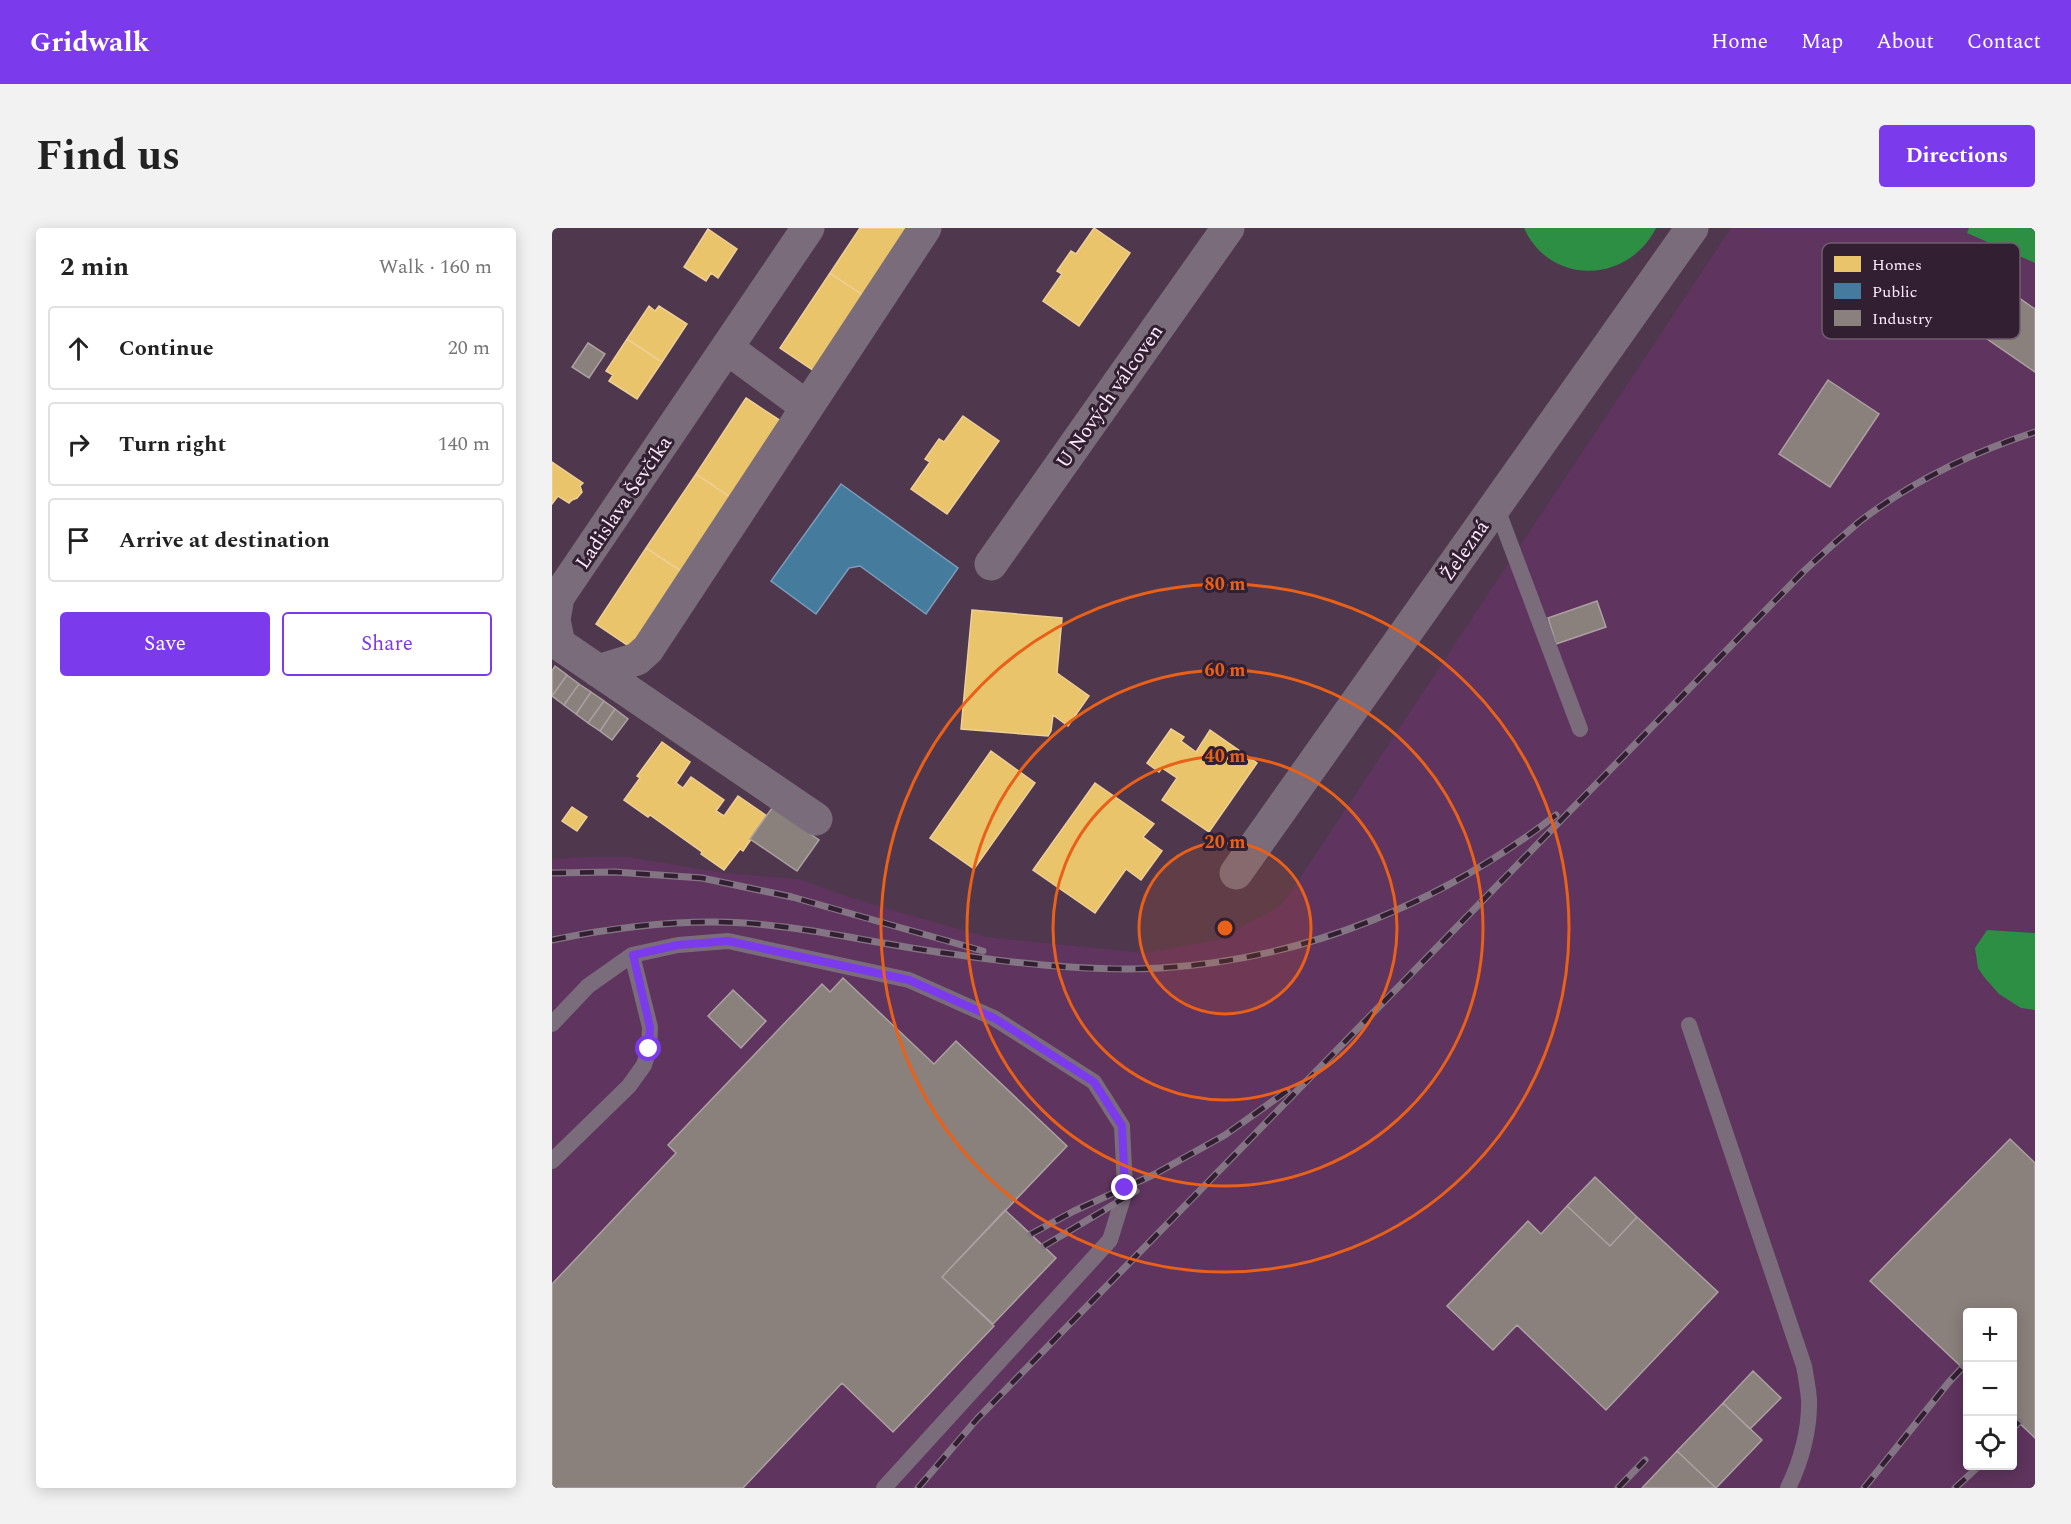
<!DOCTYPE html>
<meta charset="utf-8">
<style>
:root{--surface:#fff;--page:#f2f2f2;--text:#222;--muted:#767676;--line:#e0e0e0;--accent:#7c3aed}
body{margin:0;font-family:Spectral,serif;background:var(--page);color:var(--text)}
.controls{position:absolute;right:18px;bottom:18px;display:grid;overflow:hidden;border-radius:6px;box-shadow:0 3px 15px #0003}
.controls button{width:54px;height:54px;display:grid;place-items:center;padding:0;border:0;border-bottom:2px solid var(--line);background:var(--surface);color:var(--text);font:30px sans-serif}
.stop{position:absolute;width:18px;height:18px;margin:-14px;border:4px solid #7c3aed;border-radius:50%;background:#fff}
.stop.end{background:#7c3aed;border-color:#fff;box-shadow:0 2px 6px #0008}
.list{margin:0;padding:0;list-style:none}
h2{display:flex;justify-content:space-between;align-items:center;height:78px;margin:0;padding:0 24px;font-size:26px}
h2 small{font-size:20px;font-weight:400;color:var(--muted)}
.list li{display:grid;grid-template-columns:39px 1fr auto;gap:18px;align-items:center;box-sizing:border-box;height:84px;margin:0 12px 12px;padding:0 12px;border:2px solid var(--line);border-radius:6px}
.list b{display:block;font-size:22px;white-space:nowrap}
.list em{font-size:20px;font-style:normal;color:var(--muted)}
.actions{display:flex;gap:12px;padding:18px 24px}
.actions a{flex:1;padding:14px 0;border:2px solid var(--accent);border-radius:6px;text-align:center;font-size:21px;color:var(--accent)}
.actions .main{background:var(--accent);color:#fff}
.icon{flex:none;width:33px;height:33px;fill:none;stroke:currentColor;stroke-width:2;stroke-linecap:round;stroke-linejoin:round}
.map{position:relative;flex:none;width:1483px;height:1260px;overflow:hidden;border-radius:6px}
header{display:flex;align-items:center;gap:36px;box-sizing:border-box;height:84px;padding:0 30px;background:var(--accent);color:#fff}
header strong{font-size:28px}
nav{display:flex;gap:33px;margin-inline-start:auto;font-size:21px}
.intro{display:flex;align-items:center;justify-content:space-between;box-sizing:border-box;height:144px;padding:0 36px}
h1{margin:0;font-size:42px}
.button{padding:15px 27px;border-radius:6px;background:var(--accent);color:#fff;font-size:21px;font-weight:700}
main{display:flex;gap:36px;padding:0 36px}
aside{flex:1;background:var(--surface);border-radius:6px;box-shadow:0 3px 15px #0003}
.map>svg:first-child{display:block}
</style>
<header>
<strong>Gridwalk</strong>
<nav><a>Home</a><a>Map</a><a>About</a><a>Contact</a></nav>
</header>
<div class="intro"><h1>Find us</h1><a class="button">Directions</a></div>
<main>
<aside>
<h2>2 min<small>Walk · 160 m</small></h2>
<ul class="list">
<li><svg class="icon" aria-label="ahead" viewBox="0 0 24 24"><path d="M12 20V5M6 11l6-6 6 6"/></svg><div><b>Continue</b></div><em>20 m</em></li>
<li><svg class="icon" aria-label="right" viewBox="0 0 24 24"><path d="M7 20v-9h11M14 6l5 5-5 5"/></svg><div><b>Turn right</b></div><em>140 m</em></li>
<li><svg class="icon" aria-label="arrive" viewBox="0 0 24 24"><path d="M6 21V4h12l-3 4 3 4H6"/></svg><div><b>Arrive at destination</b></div></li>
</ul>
<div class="actions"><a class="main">Save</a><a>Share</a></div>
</aside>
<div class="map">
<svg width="1483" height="1260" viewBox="0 0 1483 1260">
<rect width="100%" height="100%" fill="#4f384e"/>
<path fill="#5f345e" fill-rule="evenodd" d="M1179 0H1483V1260H0V631L33 629H76L172 645 247 651 296 669 434 709 593 725 665 712 730 677ZM1416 1084H1460V1238H1416Z"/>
<path fill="#2c8f44" d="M972 0H1104C1076 56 998 58 972 0Z
M1417 0H1483V35L1415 5Z
M1435 702 1483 705V782L1469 780 1447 766 1432 749 1426 740 1423 720Z"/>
<path fill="#e9c46a" stroke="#efcf96" stroke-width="1.5" d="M308 0H362L315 70 278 45Z
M542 0 578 25 527 98 491 73 510 46 505 43 519 23 524 26Z
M156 1 185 21 166 50 159 45 154 53 132 39Z
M278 45 315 70 265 145 228 120Z
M97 78 103 83 107 78 135 96 110 134 75 111Z
M75 111 110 134 85 171 57 153 61 147 54 143Z
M194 170 232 195 181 271 144 246Z
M411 188 447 213 395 286 359 261 378 234 373 231 387 211 392 214Z
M0 234 31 255 28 258 30 264 25 270 20 272 17 275 6 268 0 276Z
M144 246 181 271 132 345 94 320Z
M94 320 132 345 81 421 44 396Z
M420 382 510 390 505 445 537 468 516 498 501 487 499 503 496 508 409 501Z
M619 501 632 509 629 513 644 524 658 502 705 535 657 604 610 572 625 550 610 540 607 544 595 535Z
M110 514 138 534 124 555 131 560 139 549 172 572 164 583 172 588 186 568 215 588 191 623 188 621 172 642 149 626 150 624 98 587 96 589 72 572 88 550 85 548Z
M439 523 483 555 422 641 378 610Z
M543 555 602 596 591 609 610 623 589 652 574 641 543 685 481 642Z
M20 579 35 589 25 603 10 593Z"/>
<path fill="#457b9d" stroke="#7c9cba" stroke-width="1.5" d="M289 256 406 340 374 386 308 338 297 340 264 386 219 353Z"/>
<path fill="#8a817c" stroke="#aca0a2" stroke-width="1.5" d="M1397 21 1483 81V144L1367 64Z
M36 115 53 126 37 150 20 139Z
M1276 152 1327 186 1278 259 1227 226Z
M1045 373 1054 399 1004 416 996 390Z
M3 438 15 447 0 468V443Z
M15 447 27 456 12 477 0 468Z
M27 456 39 464 24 486 12 477Z
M39 464 52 473 36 495 24 486Z
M52 473 63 481 48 503 36 495Z
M63 481 76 491 60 512 48 503Z
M220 580 267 612 245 643 198 611Z
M291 750 382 836 404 813 515 918 390 1049 442 1098 341 1204 290 1155 191 1260H0V1056L124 925 116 917 270 756 278 764Z
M181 762 214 793 189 820 156 788Z
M1458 911 1483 935V1210L1460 1188V1084H1416V1145L1318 1053Z
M1043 949 1085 989 1058 1018 1015 978Z
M1015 978 1058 1018 1085 989 1166 1064 1054 1182 965 1097 941 1122 895 1078 976 993 989 1006Z
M453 982 504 1030 441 1096 390 1049Z
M1201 1143 1229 1170 1198 1201 1171 1175Z
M1171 1175 1210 1212 1164 1260 1125 1223Z
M1125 1223 1164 1260H1090Z"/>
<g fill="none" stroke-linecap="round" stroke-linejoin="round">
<path stroke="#7a6c7a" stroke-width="16" d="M944 278 1028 501
M0 796 36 758 80 727 126 717 176 713 357 752 442 790 542 854 570 898 573 960 571 970 558 1012 332 1260
M1137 797 1252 1138C1254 1149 1256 1160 1257 1171 1258 1201 1249 1234 1236 1260
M0 933 77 858 92 837 97 821 98 799 80 727"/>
<path stroke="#7a6c7a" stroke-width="33" d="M256 0 6 369 2 392 7 416 264 591
M175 120 255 179
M439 336 676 0
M46 443 85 431 96 421 373 0
M684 645 1140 0"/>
<g stroke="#847584" stroke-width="7">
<path id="rail" d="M0 645 63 644 150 650 240 669 431 723
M0 712C64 699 128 691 193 695 263 700 331 717 400 726 468 736 541 744 609 740 754 731 890 675 1004 587
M479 1006 522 983 603 946 673 907 735 863
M492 1018 584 963
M1460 1201 1467 1194
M366 1260 425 1191 1252 343C1270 326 1288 310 1307 294 1359 254 1421 224 1483 204
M1066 1260 1093 1232
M1312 1260 1397 1154 1410 1140
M1403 1260 1427 1238"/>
</g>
<use href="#rail" stroke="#322032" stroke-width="4.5" stroke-dasharray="14" stroke-linecap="butt"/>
</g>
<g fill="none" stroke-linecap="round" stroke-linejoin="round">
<path stroke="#7c3aed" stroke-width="8" d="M97 821 98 799 81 727 126 717 176 713 357 752 442 790 542 854 570 898 573 960"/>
</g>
<circle cx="673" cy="700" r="86" fill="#e96018" fill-opacity=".12"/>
<g fill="none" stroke="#e96018" stroke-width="3">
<circle cx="673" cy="700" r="86"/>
<circle cx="673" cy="700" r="172"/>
<circle cx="673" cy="700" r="258"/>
<circle cx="673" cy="700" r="344"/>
</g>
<g text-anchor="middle" stroke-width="6" stroke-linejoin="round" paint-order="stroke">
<g font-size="20" fill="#fde9fc" stroke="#322032">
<text transform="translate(557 168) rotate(-55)" y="7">U Nových válcoven</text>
<text transform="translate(71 274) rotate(-56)" y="7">Ladislava Ševčíka</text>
<text transform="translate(912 322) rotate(-55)" y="7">Železná</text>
</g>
</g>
<rect x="1270" y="15" width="198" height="96" rx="9" fill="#322032" stroke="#6f5c6f" stroke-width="1.5"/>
<rect x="1282" y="28" width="27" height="16" fill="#e9c46a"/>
<rect x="1282" y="55" width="27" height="16" fill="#457b9d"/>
<rect x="1282" y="82" width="27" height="16" fill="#8a817c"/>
<g font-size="16" fill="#fde9fc">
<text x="1320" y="42">Homes</text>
<text x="1320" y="69">Public</text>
<text x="1320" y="96">Industry</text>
</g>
<circle cx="673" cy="700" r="9" fill="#e96018" stroke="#322032" stroke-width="3"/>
<g font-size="18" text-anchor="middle" font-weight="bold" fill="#e96018" stroke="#322032" stroke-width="6" stroke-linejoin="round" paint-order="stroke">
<text x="673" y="362">80 m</text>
<text x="673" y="448">60 m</text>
<text x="673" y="534">40 m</text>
<text x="673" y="620">20 m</text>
</g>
</svg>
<div class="controls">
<button>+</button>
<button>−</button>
<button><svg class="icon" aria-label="locate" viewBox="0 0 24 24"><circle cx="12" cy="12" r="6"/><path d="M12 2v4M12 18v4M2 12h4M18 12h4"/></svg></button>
</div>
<div class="stop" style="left:97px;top:821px"></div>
<div class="stop end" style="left:573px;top:960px"></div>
</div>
</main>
